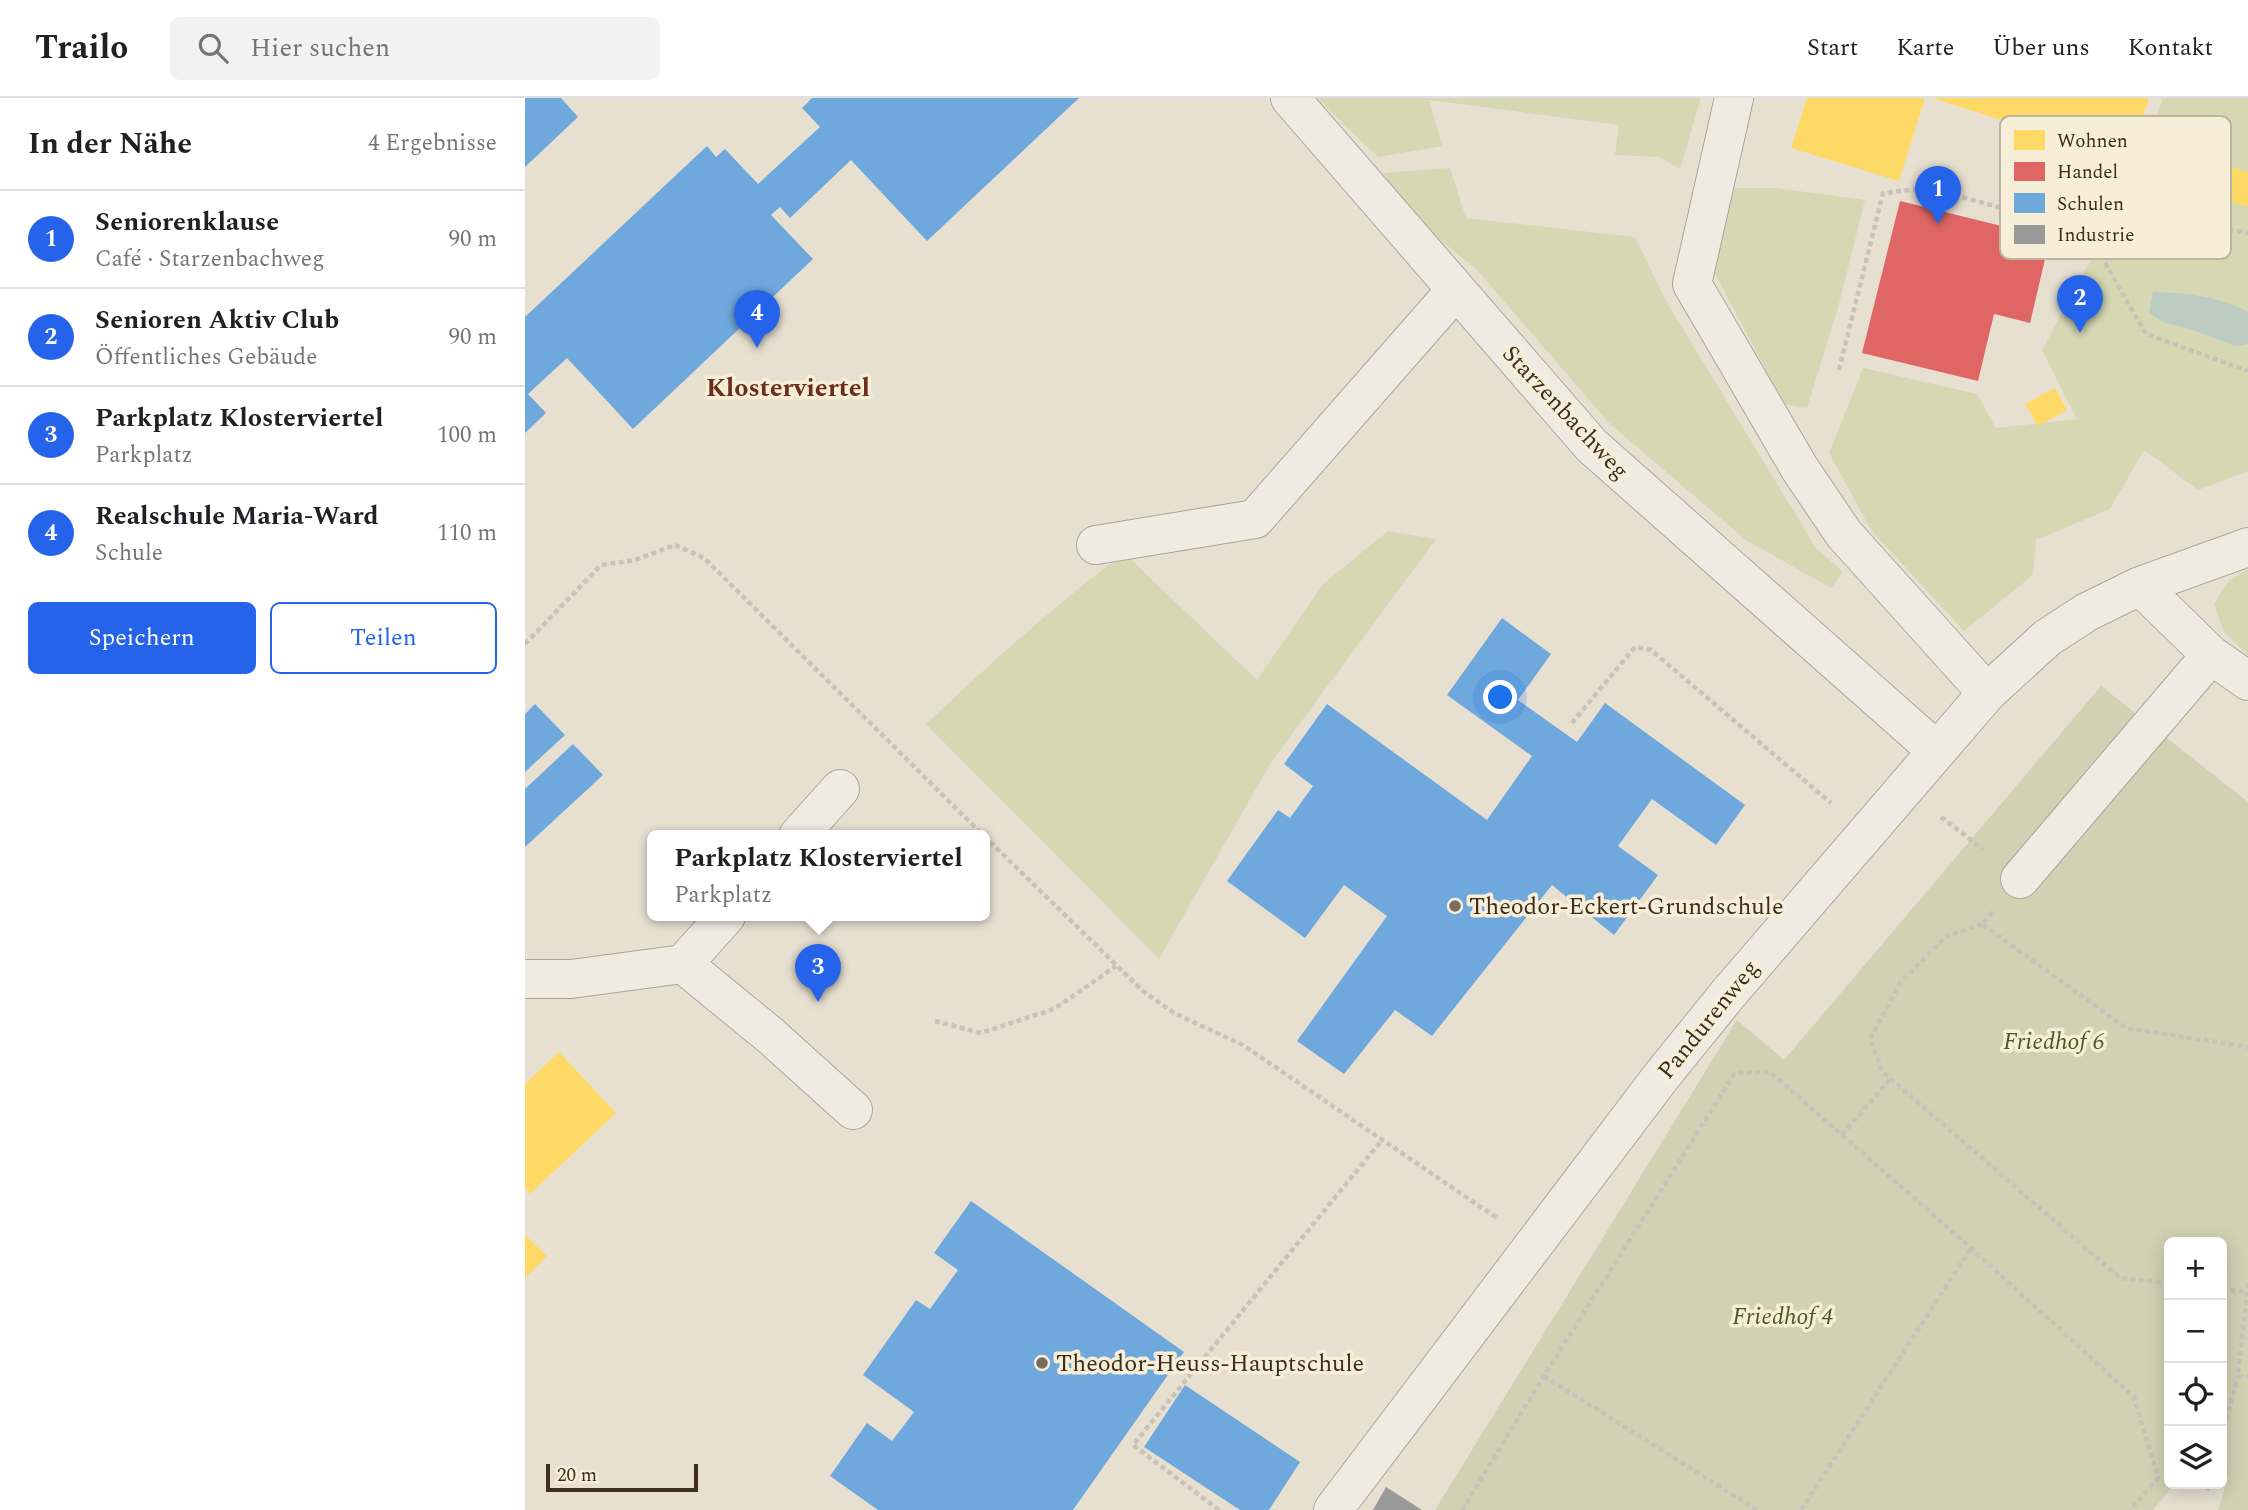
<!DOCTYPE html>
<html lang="de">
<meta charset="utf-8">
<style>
:root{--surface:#fff;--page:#f2f2f2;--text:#202124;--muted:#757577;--line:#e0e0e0;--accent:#2563eb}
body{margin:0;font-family:Spectral,serif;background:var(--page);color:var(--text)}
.controls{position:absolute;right:21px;bottom:21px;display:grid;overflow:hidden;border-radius:10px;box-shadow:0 4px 18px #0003}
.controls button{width:63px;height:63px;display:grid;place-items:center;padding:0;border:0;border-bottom:2px solid var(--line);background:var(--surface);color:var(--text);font:35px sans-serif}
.scale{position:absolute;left:21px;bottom:18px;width:152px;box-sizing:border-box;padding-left:7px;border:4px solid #3d2e20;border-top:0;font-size:19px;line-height:24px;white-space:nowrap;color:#3d2e20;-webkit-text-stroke:5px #f7eed8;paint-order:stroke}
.you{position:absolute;left:976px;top:600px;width:24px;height:24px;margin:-18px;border:5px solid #fff;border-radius:50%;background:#1a73e8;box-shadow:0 0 0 10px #1a73e833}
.badge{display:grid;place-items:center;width:46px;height:46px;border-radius:50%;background:var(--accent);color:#fff;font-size:23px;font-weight:700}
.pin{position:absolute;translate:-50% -58px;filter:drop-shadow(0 2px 4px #0008)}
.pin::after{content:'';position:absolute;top:37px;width:24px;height:21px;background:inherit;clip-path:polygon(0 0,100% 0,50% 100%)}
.popup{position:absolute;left:122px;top:732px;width:343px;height:91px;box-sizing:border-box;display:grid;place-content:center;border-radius:10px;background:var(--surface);filter:drop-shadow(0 2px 5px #0005);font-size:23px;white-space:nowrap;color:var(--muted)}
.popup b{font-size:26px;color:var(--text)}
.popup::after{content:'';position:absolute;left:50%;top:100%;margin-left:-14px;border:14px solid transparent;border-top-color:var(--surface)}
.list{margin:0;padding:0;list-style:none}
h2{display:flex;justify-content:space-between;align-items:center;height:91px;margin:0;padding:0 28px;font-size:30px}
h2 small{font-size:23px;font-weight:400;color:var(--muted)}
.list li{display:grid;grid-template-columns:46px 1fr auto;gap:21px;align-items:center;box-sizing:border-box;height:98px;padding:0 28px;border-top:2px solid var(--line)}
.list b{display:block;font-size:26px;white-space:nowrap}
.list p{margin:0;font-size:23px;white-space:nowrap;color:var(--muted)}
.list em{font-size:23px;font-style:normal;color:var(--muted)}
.actions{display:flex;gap:14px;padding:21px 28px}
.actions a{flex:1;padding:16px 0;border:2px solid var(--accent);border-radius:10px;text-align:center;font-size:24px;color:var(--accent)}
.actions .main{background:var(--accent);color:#fff}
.icon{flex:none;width:38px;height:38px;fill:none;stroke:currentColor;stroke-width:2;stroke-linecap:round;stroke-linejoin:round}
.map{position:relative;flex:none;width:1723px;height:1412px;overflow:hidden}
header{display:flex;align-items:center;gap:42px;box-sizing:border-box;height:98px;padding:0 35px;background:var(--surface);border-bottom:2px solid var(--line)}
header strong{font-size:33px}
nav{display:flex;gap:38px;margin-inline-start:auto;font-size:24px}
.search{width:490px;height:63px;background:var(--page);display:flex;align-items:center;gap:18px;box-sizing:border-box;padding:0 24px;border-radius:10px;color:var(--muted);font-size:26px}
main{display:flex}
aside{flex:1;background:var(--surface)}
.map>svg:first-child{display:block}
</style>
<header>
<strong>Trailo</strong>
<div class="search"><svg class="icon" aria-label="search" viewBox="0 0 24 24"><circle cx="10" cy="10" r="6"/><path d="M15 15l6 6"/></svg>Hier suchen</div>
<nav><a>Start</a><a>Karte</a><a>Über uns</a><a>Kontakt</a></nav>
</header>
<main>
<aside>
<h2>In der Nähe<small>4 Ergebnisse</small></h2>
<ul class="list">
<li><span class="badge">1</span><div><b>Seniorenklause</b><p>Café · Starzenbachweg</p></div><em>90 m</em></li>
<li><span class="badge">2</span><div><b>Senioren Aktiv Club</b><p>Öffentliches Gebäude</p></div><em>90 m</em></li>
<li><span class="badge">3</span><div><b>Parkplatz Klosterviertel</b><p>Parkplatz</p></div><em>100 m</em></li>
<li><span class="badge">4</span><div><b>Realschule Maria-Ward</b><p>Schule</p></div><em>110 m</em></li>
</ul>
<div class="actions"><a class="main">Speichern</a><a>Teilen</a></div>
</aside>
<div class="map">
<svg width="1723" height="1412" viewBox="0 0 1723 1412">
<rect width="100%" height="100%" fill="#e7e0d1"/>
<path fill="#d6d7b3" d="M792 0H1176L1155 71 1135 59 1090 57 1094 27 904 2 917 48 853 59Z
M1638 0H1723V373L1673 392 1619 352 1585 411 1511 442 1508 477 1439 533 1346 432 1304 355 1338 270 1452 296 1471 330 1552 321 1517 252 1612 76Z
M925 70 941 120 1110 139 1141 203 1291 450 1318 474 1306 490 1221 442 1084 325 952 172 891 122 858 75Z
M1209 90H1251L1340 102 1313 210 1282 310 1259 306 1188 172Z
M863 433 911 441 745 666 634 861 401 626C464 566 529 508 599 455L732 582 798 486Z
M1723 471V557L1699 534 1689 506 1703 483Z"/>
<path fill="#d1d1b3" d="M1576 588 1723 704V1412H1693L1703 1380H1697V1144H1644V1386H1650L1628 1412H910L1212 922 1259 962Z"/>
<path fill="#bcccc2" d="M1628 194C1662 195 1693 198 1723 214V246L1711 248 1662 230 1637 224 1624 214Z"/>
<path fill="#ffd966" d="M1282 0H1400L1374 83 1266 50Z
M1407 0H1624L1605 62 1588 57 1586 120 1519 99 1521 36Z
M1651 53 1723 74V109L1642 85Z
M1530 290 1542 312 1513 328 1500 306Z
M34 954 91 1015 5 1096 0 1090V986Z
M0 1137 22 1158 0 1180Z"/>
<path fill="#e06666" d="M1375 103 1525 140 1505 225 1469 216 1453 283 1337 255Z"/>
<path fill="#6fa8dc" d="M0 0H36L53 19 0 69Z
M287 0H554L402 143 326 62 265 120 255 109 246 117 288 161 108 331 42 260 3 296 21 315 0 335V219L182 48 191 59 200 51 233 86 295 29 277 10Z
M977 520 1026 556 993 602 1052 644 1080 605 1220 707 1191 747 1127 701 1093 748 1133 777 1089 837 1027 787 907 938 870 912 819 976 772 943 862 818 819 787 780 840 702 783 753 712 765 720 788 688 759 666 802 606 962 722 1007 658 922 597Z
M10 606 40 637 0 674V616Z
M48 646 78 677 0 749V691Z
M446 1103 659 1254 548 1412H353L305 1378 342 1325 367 1343 389 1314 338 1277 391 1202 405 1211 433 1172 409 1155Z
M660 1287 775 1364 744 1412H715L619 1349Z"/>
<path fill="#999" d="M861 1389 897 1412H848Z"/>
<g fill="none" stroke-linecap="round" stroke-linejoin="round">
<g stroke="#ada599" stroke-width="40">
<path id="minor" d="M765 0 1067 348 1412 653
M1209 0 1167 186 1275 371 1319 436 1462 595
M571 447 730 421 930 193
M1615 488 1686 557 1723 583
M273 738 315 691
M1495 781 1686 557
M158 866 246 938 328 1012
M0 881H46L158 866 201 818
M808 1412 1135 980 1203 896 1462 595 1522 540 1562 514 1615 488 1723 449"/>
</g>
<path stroke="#c8c2b9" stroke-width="4.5" stroke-dasharray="5 3.5" stroke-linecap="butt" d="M1545 129 1572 151 1621 236 1723 273
M1314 272 1358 95 1403 90 1544 128 1622 117 1723 135
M0 546 76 467 110 462 150 447 179 460 459 738
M1047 625 1110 549 1126 552 1306 705
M1416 719 1459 752
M459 738 618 893 649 915 718 947 972 1120
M1467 814 1457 826 1601 930 1723 949
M1457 826 1420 839 1375 885 1345 941 1358 974 1595 1180 1644 1185
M410 923 456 935 529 911 591 868
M1317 1037 1365 981
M1723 1185 1713 1278 1723 1279
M1697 1191 1722 1194
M1019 1278 1232 1412
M1697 1338 1713 1278
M1682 1392 1684 1386
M694 1412 608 1347 857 1042
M937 1412 1019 1278 1210 975 1245 974 1446 1150 1609 1299 1633 1380 1605 1412
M1276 1412 1446 1150"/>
<use href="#minor" stroke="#efebe3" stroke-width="38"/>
</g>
<g fill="#786c5e" stroke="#f7eed8" stroke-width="2.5">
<circle cx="930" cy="808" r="7"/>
<circle cx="517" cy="1265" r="7"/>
</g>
<g text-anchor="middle" stroke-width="7" stroke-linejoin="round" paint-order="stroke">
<g font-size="24" fill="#3d2e20" stroke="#f7eed8">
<text transform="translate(1041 314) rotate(47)" y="8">Starzenbachweg</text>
<text transform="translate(1183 921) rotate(-51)" y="8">Pandurenweg</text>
</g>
<g font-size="24" fill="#3d2e20" stroke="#f7eed8" text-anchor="start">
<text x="944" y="816">Theodor-Eckert-Grundschule</text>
<text x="531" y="1273">Theodor-Heuss-Hauptschule</text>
</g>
<g font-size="24" font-style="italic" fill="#4d5a26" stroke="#f7eed8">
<text x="1529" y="951">Friedhof 6</text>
<text x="1258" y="1226">Friedhof 4</text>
</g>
<g font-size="26" font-weight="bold" fill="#6b2e1e" stroke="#f7eed8">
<text x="263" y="298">Klosterviertel</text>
</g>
</g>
<rect x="1475" y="18" width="231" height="143" rx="10" fill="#f7eed8" stroke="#bfb4a1" stroke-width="2"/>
<rect x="1489" y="32" width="31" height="20" fill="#ffd966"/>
<rect x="1489" y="64" width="31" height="19" fill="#e06666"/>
<rect x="1489" y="95" width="31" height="20" fill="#6fa8dc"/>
<rect x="1489" y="127" width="31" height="19" fill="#999"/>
<g font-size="19" fill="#3d2e20">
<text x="1532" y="49">Wohnen</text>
<text x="1532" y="80">Handel</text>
<text x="1532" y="112">Schulen</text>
<text x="1532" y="143">Industrie</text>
</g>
</svg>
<div class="controls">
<button>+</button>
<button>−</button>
<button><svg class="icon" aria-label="locate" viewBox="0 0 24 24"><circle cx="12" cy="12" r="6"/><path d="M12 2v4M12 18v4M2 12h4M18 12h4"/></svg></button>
<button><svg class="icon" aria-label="layers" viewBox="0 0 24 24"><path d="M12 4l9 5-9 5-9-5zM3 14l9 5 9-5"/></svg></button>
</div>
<div class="scale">20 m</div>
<div class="you"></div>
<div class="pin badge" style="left:1413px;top:126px">1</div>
<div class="pin badge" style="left:1555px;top:235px">2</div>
<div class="pin badge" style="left:293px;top:904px">3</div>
<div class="popup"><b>Parkplatz Klosterviertel</b>Parkplatz</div>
<div class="pin badge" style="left:232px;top:250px">4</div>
</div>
</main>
